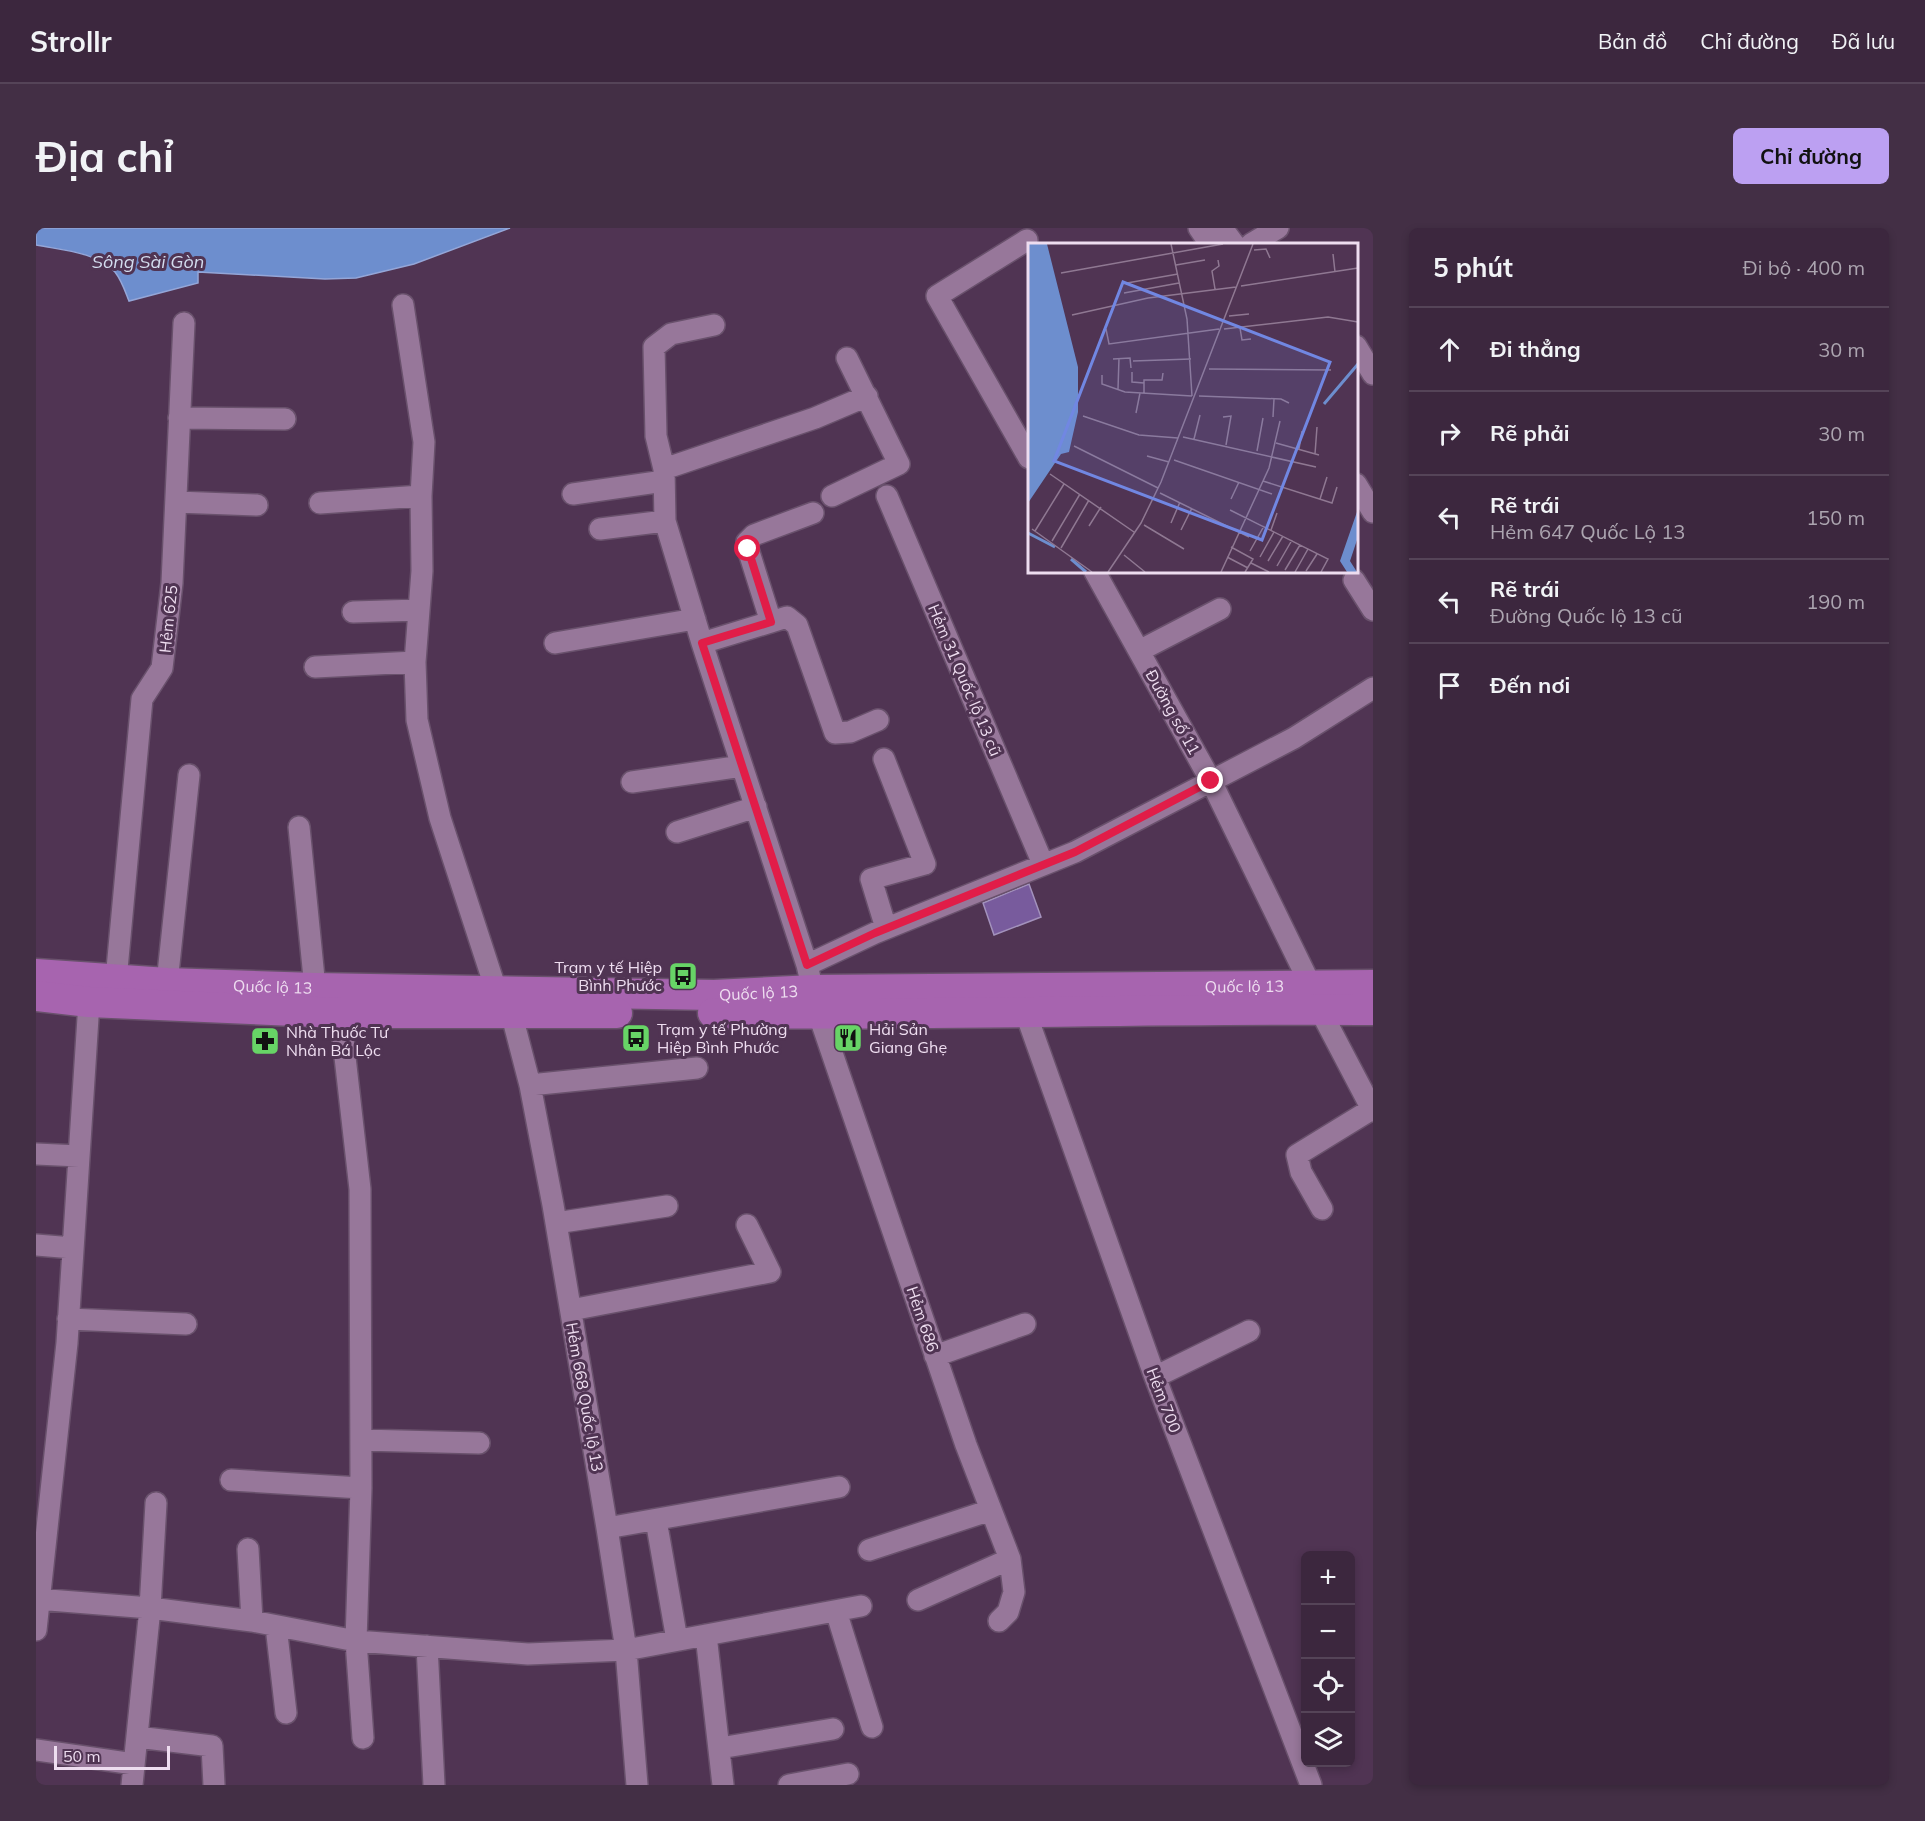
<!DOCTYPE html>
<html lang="vi">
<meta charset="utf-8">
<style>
:root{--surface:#3c273e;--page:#432f45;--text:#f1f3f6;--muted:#aca5b0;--line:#554458;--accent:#bca0f2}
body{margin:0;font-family:Mulish,sans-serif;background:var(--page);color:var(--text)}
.controls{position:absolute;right:18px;bottom:18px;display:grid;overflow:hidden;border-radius:9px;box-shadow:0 3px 9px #0003}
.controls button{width:54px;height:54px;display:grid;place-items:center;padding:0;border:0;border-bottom:2px solid var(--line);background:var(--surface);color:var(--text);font:30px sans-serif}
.scale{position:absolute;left:18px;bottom:15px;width:116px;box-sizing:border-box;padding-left:6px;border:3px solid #eeddf0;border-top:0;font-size:16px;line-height:21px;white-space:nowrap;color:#eeddf0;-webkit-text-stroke:4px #503453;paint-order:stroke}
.stop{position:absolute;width:18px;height:18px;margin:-14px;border:4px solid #e11d48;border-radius:50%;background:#fff}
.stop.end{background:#e11d48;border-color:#fff;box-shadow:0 2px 6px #0008}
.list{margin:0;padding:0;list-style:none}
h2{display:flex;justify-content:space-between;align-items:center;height:78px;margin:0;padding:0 24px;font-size:26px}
h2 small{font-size:20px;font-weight:400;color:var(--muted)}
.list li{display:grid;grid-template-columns:39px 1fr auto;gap:18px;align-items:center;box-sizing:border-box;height:84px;padding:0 24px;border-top:2px solid var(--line)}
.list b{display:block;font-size:22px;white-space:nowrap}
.list p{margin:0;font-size:20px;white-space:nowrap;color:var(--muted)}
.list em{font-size:20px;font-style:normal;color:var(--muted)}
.icon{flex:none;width:33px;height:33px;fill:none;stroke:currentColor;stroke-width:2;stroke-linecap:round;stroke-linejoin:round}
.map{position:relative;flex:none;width:1337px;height:1557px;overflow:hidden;border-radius:9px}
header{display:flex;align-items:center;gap:36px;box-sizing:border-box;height:84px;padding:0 30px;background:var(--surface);border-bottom:2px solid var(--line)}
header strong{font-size:28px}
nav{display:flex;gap:33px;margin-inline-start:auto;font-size:21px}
.intro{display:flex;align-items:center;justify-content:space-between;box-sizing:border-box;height:144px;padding:0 36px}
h1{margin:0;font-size:42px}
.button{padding:15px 27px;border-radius:9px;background:var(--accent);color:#111;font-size:21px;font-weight:700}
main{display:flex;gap:36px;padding:0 36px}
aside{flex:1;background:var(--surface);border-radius:9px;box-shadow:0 3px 9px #0003}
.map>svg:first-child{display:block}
</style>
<header>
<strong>Strollr</strong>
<nav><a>Bản đồ</a><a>Chỉ đường</a><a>Đã lưu</a></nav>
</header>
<div class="intro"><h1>Địa chỉ</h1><a class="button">Chỉ đường</a></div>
<main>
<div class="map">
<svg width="1337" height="1557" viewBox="0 0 1337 1557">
<rect width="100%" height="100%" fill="#503453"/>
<path fill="#6d8ece" stroke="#94a6d8" stroke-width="1.5" d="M0 0H474L378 36 320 50 289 51 162 44V55L93 73C89 63 86 53 79 44 61 24 25 22 0 17Z"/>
<path fill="#785b9d" stroke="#a392bc" stroke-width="1.5" d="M993 656 1005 689 958 707 947 675Z"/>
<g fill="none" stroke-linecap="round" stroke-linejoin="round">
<g stroke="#69516c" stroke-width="24">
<path id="minor" d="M1163 0 1174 16
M1186 0 1198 16
M991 12 901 68 993 230
M1215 16 1242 0
M367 77 388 214 385 268 386 343 379 434 381 492 404 590 460 762
M678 97 635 106 618 119 620 208 628 241 629 293 666 415 771 737
M1320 118 1337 146
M143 190 249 191
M628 241 779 190 831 168
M1320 256 1337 284
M537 266 628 253
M796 268 863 236 811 130
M851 268 1007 636
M140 274 221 277
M284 275 385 268
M564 301 629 293
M1059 344 1175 553 1274 756
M1318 352 1337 382
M317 384 383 382
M735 394 712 321 711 314 718 307 777 285
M519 415 659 391
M666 415 751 389 761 397 799 505 814 504 842 492
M1103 423 1184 381
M279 439 379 434
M848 531 889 636 835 651 850 700
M596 554 706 538
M263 599 279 760
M641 604 720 579
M774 750 771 737 839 705 1039 624 1258 510 1337 460
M80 752 106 471 126 440 136 355 148 95
M131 755 153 547
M1284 782 1337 883
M989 783 1119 1149 1275 1557
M475 784 494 857 517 977 571 1300 590 1422 601 1557
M304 785 324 961 325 1260 320 1413 327 1510
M783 787 930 1217 974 1331 978 1364 972 1384 963 1393
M494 857 661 840
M0 926 43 928
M1286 981 1265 944 1261 927 1336 881
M520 995 631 978
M0 1017 37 1020
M535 1082 734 1044 711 997
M32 1091 150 1096
M899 1128 989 1096
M1119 1149 1213 1103
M325 1212 443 1215
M195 1252 325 1260
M620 1292 641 1412
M571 1300 803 1259
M212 1321 216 1393
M833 1322 955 1282
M0 1371 114 1380 216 1393 320 1413 492 1426 590 1422 825 1378
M882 1372 974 1331
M800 1383 836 1499
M240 1398 250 1485
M0 1402 31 1115 53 774
M670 1407 687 1557
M391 1418 398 1557
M101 1509 176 1518 178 1557
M684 1520 797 1501
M0 1522 98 1536
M96 1557 114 1380 120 1275
M753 1557 812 1546"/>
</g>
<g stroke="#69516c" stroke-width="33">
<g id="highway">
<path id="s1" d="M0 746 131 755 279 760 678 767 778 762 1337 757"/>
<path d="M0 768 53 774 304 785H581"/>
<path d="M677 785C897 788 1117 780 1337 782"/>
</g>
</g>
<use href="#minor" stroke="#97779a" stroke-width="21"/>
<use href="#highway" stroke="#a764af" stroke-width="30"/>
</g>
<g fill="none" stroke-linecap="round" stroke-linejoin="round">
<path stroke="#e11d48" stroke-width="8" d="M712 321 735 394 666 415 771 737 839 705 1039 624 1175 553"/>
</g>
<defs>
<g id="bus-square" transform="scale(1.5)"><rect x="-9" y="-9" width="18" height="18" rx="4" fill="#67d466" stroke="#503453"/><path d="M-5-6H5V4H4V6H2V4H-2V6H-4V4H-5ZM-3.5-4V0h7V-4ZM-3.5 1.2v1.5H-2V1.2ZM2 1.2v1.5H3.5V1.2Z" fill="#111"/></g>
<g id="restaurant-square" transform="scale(1.5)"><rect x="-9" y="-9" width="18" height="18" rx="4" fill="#67d466" stroke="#503453"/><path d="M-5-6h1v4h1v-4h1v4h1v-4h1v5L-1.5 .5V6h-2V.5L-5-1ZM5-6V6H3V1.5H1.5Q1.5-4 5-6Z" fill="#111"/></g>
<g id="pharmacy-square" transform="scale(1.5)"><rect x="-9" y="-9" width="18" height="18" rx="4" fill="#67d466" stroke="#503453"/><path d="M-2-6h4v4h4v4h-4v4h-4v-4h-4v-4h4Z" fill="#111"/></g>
</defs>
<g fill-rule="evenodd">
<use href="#bus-square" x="647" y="748"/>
<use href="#bus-square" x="600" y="810"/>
<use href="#restaurant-square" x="812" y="810"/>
<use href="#pharmacy-square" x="229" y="813"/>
</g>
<g text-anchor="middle" stroke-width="6" stroke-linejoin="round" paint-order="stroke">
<g font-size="16" fill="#eeddf0" stroke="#503453">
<text transform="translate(132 391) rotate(-84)" y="6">Hẻm 625</text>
<text transform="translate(929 452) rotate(67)" y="6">Hẻm 31 Quốc lộ 13 cũ</text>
<text transform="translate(1137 484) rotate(61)" y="6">Đường số 11</text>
<text dy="6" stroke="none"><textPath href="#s1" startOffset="1209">Quốc lộ 13</textPath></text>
<text dy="6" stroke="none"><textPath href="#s1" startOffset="237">Quốc lộ 13</textPath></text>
<text dy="6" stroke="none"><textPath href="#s1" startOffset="723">Quốc lộ 13</textPath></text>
<text transform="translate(887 1091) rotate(71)" y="6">Hẻm 686</text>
<text transform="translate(549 1169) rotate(80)" y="6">Hẻm 668 Quốc lộ 13</text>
<text transform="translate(1128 1172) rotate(69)" y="6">Hẻm 700</text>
</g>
<g font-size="16" fill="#eeddf0" stroke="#503453" text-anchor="start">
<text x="626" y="745" text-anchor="end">Trạm y tế Hiệp<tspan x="626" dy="18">Bình Phước</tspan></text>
<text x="621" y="807">Trạm y tế Phường<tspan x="621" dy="18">Hiệp Bình Phước</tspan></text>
<text x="833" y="807">Hải Sản<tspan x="833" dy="18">Giang Ghẹ</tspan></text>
<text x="250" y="810">Nhà Thuốc Tư<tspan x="250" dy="18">Nhân Bá Lộc</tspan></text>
</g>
<g font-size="18" font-style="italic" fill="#d3ddef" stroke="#503453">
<text x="112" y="40">Sông Sài Gòn</text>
</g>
</g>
<g transform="translate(992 15)">
<rect width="330" height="330" fill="#503453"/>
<path d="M0 1H19L50 124V169L41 209 33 211 0 260ZM330 266V294L322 318 329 329H319L312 318Z" fill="#6d8ece"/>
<path fill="none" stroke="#6d8ece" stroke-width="3" d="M296 161 330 121M0 290 27 304M43 316 58 329"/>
<path fill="none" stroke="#8f7892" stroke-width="1.5" d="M143 1 159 76 164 153M226 7 238 6 242 15M305 11 307 29M148 22 177 17M33 30 195 1M99 40 150 31M213 43 330 25M187 46 184 28 191 23 190 17M96 50 151 40M44 72 120 55 208 44M201 73 221 71M212 85 214 97 223 96M78 86 81 101 191 86M196 86 300 74 330 79M85 116 102 115 103 125M105 118 163 116M181 126 303 127M104 129V139L116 140M74 132V141L97 149 164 153M90 146 91 115M116 150V137H134L135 130M171 153 253 156 261 160M108 170 112 150M55 173 111 192 150 195M195 174 203 173 198 202M245 174 246 156M155 194 288 224M166 196 172 172M248 200 291 212M46 203 130 245M271 206 274 188M229 208 235 175M287 211 289 184M119 213 141 219M146 217 244 251M22 231 106 289M235 238 304 260 309 244M132 250 221 294M203 256 211 239M292 256 299 234M202 267 300 316 293 329M143 280 152 259M116 282 156 306M61 283 73 264M4 286 64 329M153 287 164 265M243 287 249 270M7 288 36 241M24 298 52 251M203 304 225 316 217 329M33 305 61 257M222 308 236 283M96 312 117 329M199 314 220 325M232 314 246 289M240 318 255 293M223 320 241 329M249 323 264 297M257 327 272 302M278 328 289 311M80 329 113 280 133 239 225 1M193 329 241 225 252 178M267 329 280 306"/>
<path fill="#7187e2" fill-opacity="0.15" stroke="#7187e2" stroke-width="3" d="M95 39 302 119 234 297 26 218Z"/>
<rect width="330" height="330" fill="none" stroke="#eeddf0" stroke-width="3"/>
</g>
</svg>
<div class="controls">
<button>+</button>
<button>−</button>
<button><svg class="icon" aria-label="locate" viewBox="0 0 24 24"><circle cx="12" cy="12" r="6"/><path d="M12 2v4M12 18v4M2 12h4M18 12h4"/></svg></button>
<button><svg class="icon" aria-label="layers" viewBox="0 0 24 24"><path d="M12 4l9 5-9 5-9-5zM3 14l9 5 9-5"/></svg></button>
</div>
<div class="scale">50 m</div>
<div class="stop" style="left:712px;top:321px"></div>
<div class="stop end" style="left:1175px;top:553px"></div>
</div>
<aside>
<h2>5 phút<small>Đi bộ · 400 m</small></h2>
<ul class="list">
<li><svg class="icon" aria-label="ahead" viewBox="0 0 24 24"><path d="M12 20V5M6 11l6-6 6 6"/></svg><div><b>Đi thẳng</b></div><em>30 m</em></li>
<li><svg class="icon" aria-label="right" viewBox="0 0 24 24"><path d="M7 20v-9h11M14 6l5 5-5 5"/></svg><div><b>Rẽ phải</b></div><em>30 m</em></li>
<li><svg class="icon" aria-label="left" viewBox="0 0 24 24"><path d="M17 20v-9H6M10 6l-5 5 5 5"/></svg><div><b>Rẽ trái</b><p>Hẻm 647 Quốc Lộ 13</p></div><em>150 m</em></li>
<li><svg class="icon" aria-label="left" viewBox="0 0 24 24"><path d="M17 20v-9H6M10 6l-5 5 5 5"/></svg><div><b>Rẽ trái</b><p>Đường Quốc lộ 13 cũ</p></div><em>190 m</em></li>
<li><svg class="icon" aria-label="arrive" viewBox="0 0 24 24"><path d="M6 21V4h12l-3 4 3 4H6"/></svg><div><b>Đến nơi</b></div></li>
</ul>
</aside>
</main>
